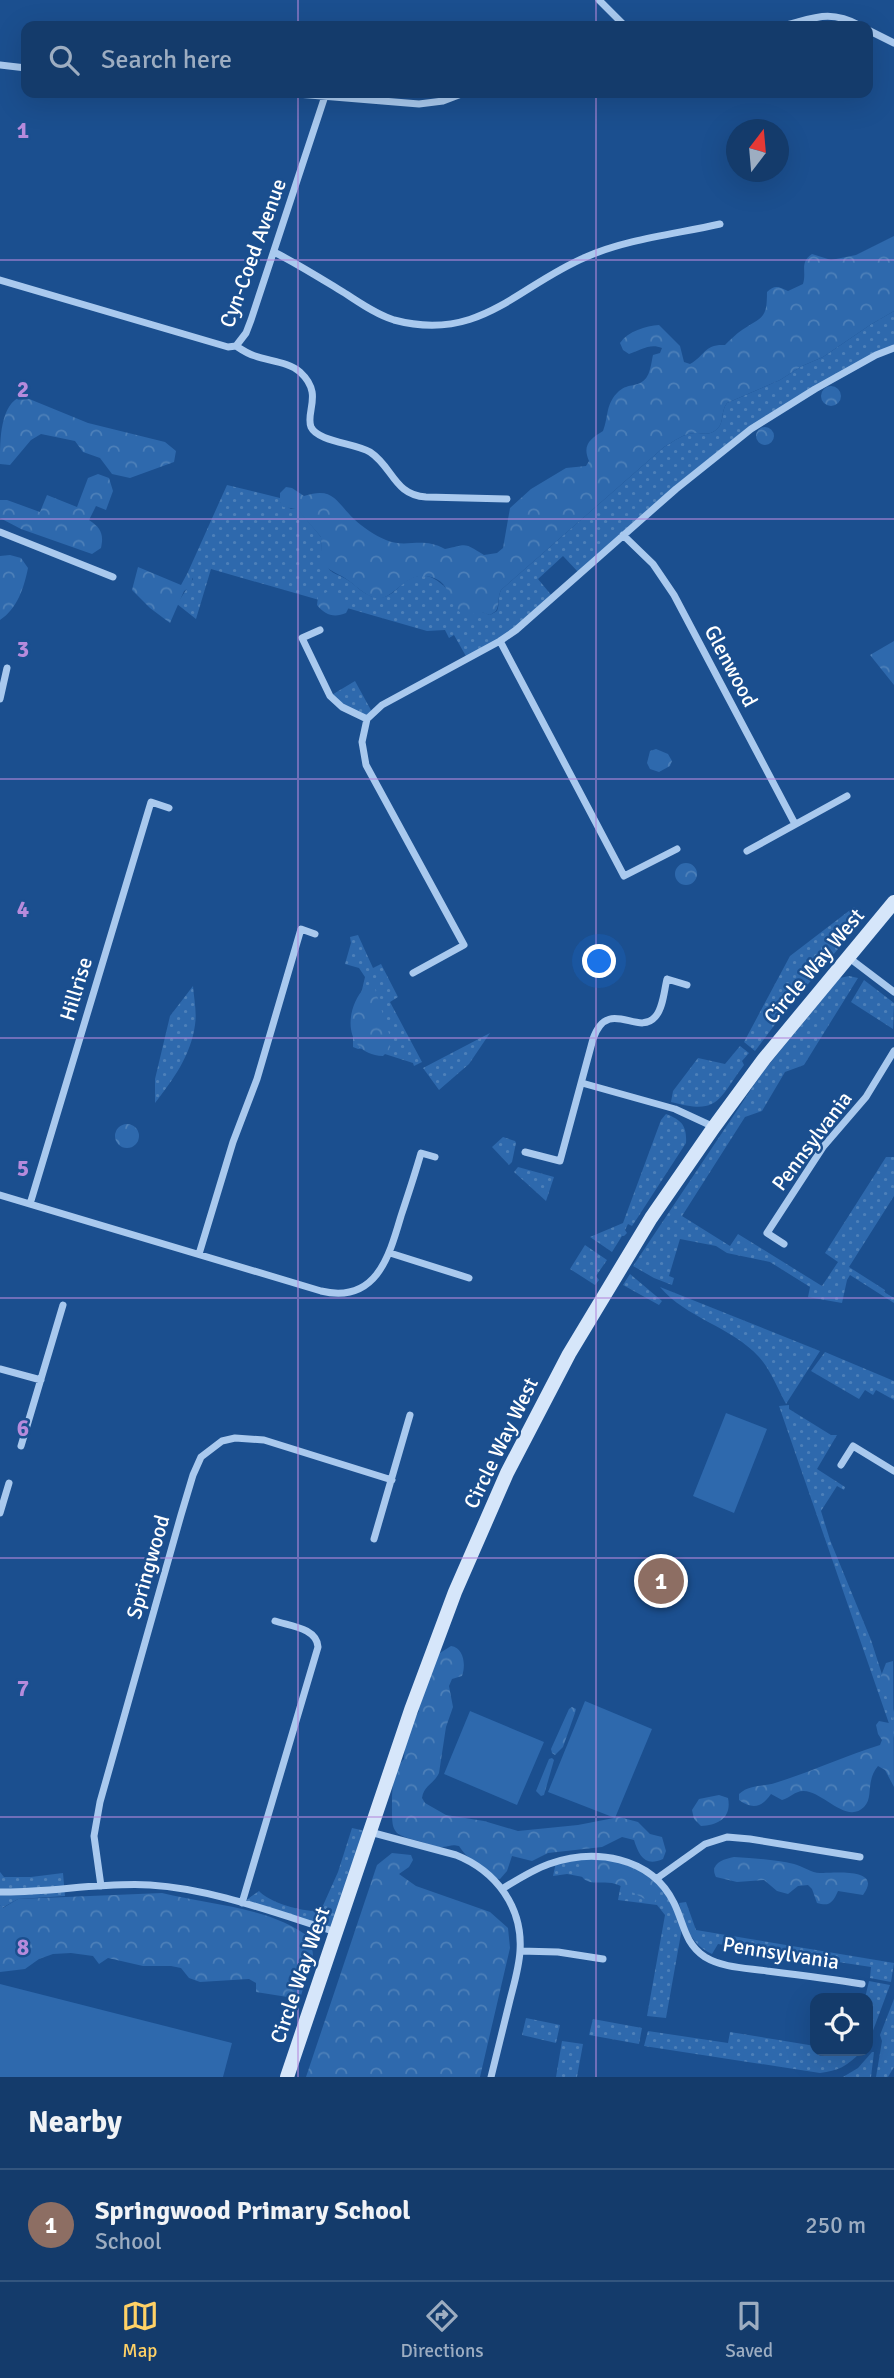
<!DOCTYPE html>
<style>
:root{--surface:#143b6b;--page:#1d4271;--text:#f1f3f6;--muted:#9dadc1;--line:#33557e;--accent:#ffd166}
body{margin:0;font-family:Signika,sans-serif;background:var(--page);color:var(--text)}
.controls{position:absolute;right:21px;bottom:21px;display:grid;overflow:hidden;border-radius:14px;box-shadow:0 7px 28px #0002}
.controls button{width:63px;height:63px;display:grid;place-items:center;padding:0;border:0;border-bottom:2px solid var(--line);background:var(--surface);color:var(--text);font:35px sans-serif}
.compass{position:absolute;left:726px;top:119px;width:63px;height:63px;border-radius:50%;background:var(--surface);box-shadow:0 7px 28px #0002;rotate:16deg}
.you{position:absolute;left:600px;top:962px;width:24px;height:24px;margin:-18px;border:5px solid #fff;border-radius:50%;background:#1a73e8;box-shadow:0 0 0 10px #1a73e833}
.badge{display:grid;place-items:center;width:46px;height:46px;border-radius:50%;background:var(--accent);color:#fff;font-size:23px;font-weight:700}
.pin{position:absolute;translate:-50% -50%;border:4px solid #fff;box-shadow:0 2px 7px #0006}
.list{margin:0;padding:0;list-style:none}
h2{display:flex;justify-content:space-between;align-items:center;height:91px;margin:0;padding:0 28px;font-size:30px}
h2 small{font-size:23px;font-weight:400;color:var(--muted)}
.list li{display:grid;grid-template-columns:46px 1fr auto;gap:21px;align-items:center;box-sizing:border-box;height:112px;padding:0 28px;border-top:2px solid var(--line)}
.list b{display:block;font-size:26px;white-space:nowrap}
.list p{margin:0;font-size:23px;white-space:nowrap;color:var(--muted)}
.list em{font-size:23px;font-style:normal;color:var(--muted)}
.icon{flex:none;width:38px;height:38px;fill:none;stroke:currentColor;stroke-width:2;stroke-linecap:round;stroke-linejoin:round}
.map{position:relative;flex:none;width:894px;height:2077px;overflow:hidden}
.search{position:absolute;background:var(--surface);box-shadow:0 7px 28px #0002;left:21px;right:21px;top:21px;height:77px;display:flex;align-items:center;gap:18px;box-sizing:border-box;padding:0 24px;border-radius:14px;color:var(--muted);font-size:26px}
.sheet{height:203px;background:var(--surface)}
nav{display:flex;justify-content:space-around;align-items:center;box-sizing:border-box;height:98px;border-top:2px solid var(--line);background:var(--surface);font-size:19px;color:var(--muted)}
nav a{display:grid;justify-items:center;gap:4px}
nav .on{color:var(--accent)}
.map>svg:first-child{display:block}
</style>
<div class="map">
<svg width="894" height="2077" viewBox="0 0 894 2077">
<defs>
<pattern id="grass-dots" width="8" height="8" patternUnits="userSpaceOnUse" patternTransform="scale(1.75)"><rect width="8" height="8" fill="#2e69ad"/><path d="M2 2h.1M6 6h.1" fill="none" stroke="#4d80b9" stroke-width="1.8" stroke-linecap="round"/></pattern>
<pattern id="forest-crowns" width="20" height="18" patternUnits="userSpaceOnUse" patternTransform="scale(1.75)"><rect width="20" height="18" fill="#2e69ad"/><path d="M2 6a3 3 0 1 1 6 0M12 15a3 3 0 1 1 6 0" fill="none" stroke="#4d80b9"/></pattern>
</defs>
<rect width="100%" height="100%" fill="#1b4f8f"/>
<path fill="url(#grass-dots)" d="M894 311V348L751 429 579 573 563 556 538 579 552 596 516 630 467 658 454 635 449 638 445 630 427 631 211 569 196 619 177 604 193 579 188 572 227 485 280 498V502L291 509 297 508 321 537C322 550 321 557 328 568 332 574 340 575 346 579 358 586 368 601 384 597 399 593 405 573 426 576 438 578 444 587 453 594 464 602 477 611 490 615L497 611C500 604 497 598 501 590L664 447C673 442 684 433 695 433 703 433 710 436 717 429 725 422 720 412 727 403L780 380 802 366 823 357 870 325Z
M355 681 372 712 367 719 330 696Z
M854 907 862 921 785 1011 755 1051 744 1042 790 956Z
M358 935 373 968 381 964 398 997 390 1002 422 1062 414 1066 413 1063 366 1048 358 1049 353 1047V1028L365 977 359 968 345 964 351 943 350 937Z
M849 976 858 978 804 1065 785 1072 762 1111 745 1117 682 1216 730 1246 738 1234 822 1286 838 1262 825 1253 886 1157H894V1196L849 1267 885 1290 884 1292 894 1298V1303L850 1275 847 1280 842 1303 808 1297 810 1287 770 1262 727 1253 716 1246 680 1239 669 1276 674 1278 672 1285 654 1278 633 1266 762 1073 840 978Z
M864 980 894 1003 893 1029 851 1002Z
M193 986C194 999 197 1012 195 1025 191 1055 173 1080 155 1103V1079L170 1016Z
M490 1033 469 1064 439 1090 423 1068Z
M740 1046 749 1053 742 1061 744 1065C717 1101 719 1115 671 1102L673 1091 698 1058 725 1064Z
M666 1114C682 1120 687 1126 686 1143L638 1217 632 1226 628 1224 625 1230 627 1233 624 1236H622L612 1252 590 1237 623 1223 661 1120Z
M503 1137 515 1141 516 1143 512 1162 509 1165 492 1147Z
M518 1167 554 1177 546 1201 514 1172Z
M585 1245 607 1260 596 1276 599 1280 595 1285 570 1269Z
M630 1274 662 1301 659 1305 623 1285Z
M660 1287 820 1351 786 1404C778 1389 770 1369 759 1357 732 1327 686 1318 660 1287Z
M825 1352 894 1381V1400L876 1390 873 1395 865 1390 859 1399 811 1371Z
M789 1405V1409L831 1435H837L817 1469 845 1487 844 1490 837 1486 821 1511 830 1540 871 1640 894 1712V1738L779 1406Z
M352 1828 370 1832 337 1932 242 1903 259 1891C268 1902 306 1914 321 1910L338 1872Z
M607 1856 664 1886 682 1928 666 2018 647 2016 665 1915 657 1905 618 1900 621 1884 567 1874 553 1876 556 1862Z
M0 1872 4 1877H31L63 1873 65 1896 18 1899 2 1908 0 1905Z
M686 1902 696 1930 894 1963 891 1982 870 1978 871 1967 718 1944 712 1954C690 1944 685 1925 679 1903Z
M869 1981 890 1985 868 2044V1998H865Z
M894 1999V2067L888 2077H876L882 2041 880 2035Z
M526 2018 560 2025 556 2043 522 2035Z
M593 2019 642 2028 639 2044 589 2035Z
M648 2031 728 2043 730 2032 815 2046V2051L860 2053C847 2066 838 2071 820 2073L644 2046Z
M562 2041 583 2044 577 2077H556Z
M872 2052H874L871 2077H843L858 2068Z"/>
<path fill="url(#forest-crowns)" d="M894 236V311L870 325 823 357 802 366 780 380 727 403C720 412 725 422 717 429 710 436 703 433 695 433 684 433 673 442 664 447L501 590C497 598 500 604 496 611L490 615 481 612 465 616C448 607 453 578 425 576 408 575 401 588 387 596 373 604 360 589 349 581 340 574 331 572 322 564L321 537 297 509 283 507 280 502V493L286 487 292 488 304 496C334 486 336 502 354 519 362 527 376 536 386 540 407 549 421 536 445 549 468 544 463 542 484 555L497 553 503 548 510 508 531 489 566 468 586 466 589 461C582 445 590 439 603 431 609 416 605 404 619 391 624 387 628 386 634 385 650 382 650 369 653 355L660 353 662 348C650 343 641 350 629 354L623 350 620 343C628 331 646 326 659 325L680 346 684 362 690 364C706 355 704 344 725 345 730 340 736 334 742 330 763 316 767 319 767 292 775 284 779 287 788 291L803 284C807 271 799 263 812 254L831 260 856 255Z
M821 396a10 10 0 1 1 20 0a10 10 0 1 1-20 0Z
M22 396 88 423 165 442 176 451 174 462 130 478 112 474 100 458 83 452 75 441 41 434 31 440 10 465 0 464C0 439 0 404 22 396Z
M756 436a9 9 0 1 1 18 0a9 9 0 1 1-18 0Z
M98 474 109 478 113 491 106 510 96 506 89 520C101 528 104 534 101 548L92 554 21 529 0 518V500H7L40 512 47 495 77 507 88 478Z
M10 555 21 558 28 568C24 588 17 609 0 620V556Z
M138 567 181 585 188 572 193 574 191 586 184 591 170 623 150 608 132 590Z
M327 592 346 600 349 607 346 613C334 618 325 615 317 605L318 597Z
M894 641V685L870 655Z
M656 749 668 754 672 761 670 766 659 772 650 769 647 763 650 751Z
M675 874a11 11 0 1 1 22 0a11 11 0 1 1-22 0Z
M365 987 375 989 391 1040 389 1050 383 1056C344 1054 343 1011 365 987Z
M115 1136a12 12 0 1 1 24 0a12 12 0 1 1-24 0Z
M451 1646C464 1648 466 1665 462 1676L452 1679 449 1686 453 1707 446 1727 439 1773C434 1784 424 1785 422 1798L425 1803 446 1815 484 1821 518 1831 578 1825 619 1817 638 1822 650 1834 662 1837 666 1851 663 1859C645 1867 639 1856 634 1840L622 1837 602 1847 548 1853 532 1861 512 1856 507 1871 500 1879 491 1878C481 1867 466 1858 459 1846 452 1844 450 1846 443 1847 437 1848 428 1844 422 1842 390 1834 392 1833 392 1800 392 1787 394 1768 404 1759L405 1744 412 1724 419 1711 417 1704 432 1658Z
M893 1661 894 1787 885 1770 878 1766C865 1782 874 1797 864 1807 846 1825 822 1790 803 1791 795 1791 790 1798 782 1800L771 1794C762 1807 753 1810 739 1800V1794C750 1784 762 1787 775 1783 811 1772 844 1756 880 1745L882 1740 878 1734 876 1725 879 1721 889 1723 893 1720 881 1676 886 1663Z
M572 1707 576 1709 575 1713 563 1747 555 1755 552 1753 551 1749 569 1709Z
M552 1758 554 1760 544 1795 541 1796 536 1791 549 1759Z
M719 1795 728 1798C732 1818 718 1825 701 1826L694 1819 692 1810 699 1799Z
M392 1853 411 1855 413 1860 409 1867 399 1874 416 1886 490 1912 508 1928 510 1948 480 2077H306L377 1865Z
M734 1857C754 1858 775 1860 794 1864 802 1866 812 1873 820 1873 833 1873 884 1867 863 1895L838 1891C833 1902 830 1907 817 1903L812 1889 808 1885 798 1886 788 1894 777 1891 764 1880 737 1882 716 1877C709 1864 723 1859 734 1857Z
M599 1860C619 1860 671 1875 654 1903 639 1898 628 1887 612 1883 603 1881 591 1885 584 1879 580 1875 580 1873 580 1868L582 1865Z
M162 1893C209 1905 273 1907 311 1939L313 1955 300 1999 256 1992V1983L249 1979 200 1982 189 1978 181 1968 171 1966H143L108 1958 99 1964 93 1956 71 1953 53 1954 39 1959 25 1969 0 1972V1905L3 1908 18 1899Z"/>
<path fill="#2e69ad" d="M726 1413 767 1429 734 1513 693 1496Z
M585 1701 652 1729 615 1818 548 1792Z
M470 1711 544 1742 517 1805 444 1774Z
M0 1984 232 2043 223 2077H0Z"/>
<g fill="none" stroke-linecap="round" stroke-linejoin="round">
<path stroke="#a9c9ee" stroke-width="7" d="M599 0 625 26
M782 26C815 18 829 9 861 26
M868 30 894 43
M0 65 26 68
M285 93 419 104 443 101 464 93
M274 252C298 264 320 278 343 292 359 302 375 314 394 320 480 343 517 286 586 257 627 239 676 234 720 224
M0 280 228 347 236 346 246 333 251 320 325 96
M236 346C242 350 248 354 255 356 269 361 289 362 300 372 324 394 305 412 311 427 318 442 356 443 370 452 393 467 394 495 426 497L507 499
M0 532 113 577
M623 535 653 564 674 595 795 824
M320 630 302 638 330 696 342 707 367 719 362 742 366 765 464 945 413 973
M500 641 624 876 677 849
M0 699 7 668
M367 719 382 705 500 641 516 630 676 489 751 429 815 389 876 355 894 348
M747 851 847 796
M848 957 894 992
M582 1083 675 1109 714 1127
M525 1152 560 1161 593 1039C608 996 638 1037 655 1017 663 1009 664 991 667 979L687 985
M0 1195 321 1291C376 1304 389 1257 401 1216 408 1195 415 1174 421 1153L435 1157
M30 1204 151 802 169 808
M784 1244 767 1233 823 1147 866 1097 894 1051
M390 1253 469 1278
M199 1254 233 1142 257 1079 301 929 315 934
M0 1369 41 1380
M21 1446 63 1305
M841 1465 853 1446 894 1471
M0 1513 9 1483
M374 1539 410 1415
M370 1832 456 1855C496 1871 523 1907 520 1951 519 1969 513 1987 509 2004 503 2028 497 2053 491 2077
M656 1879 705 1844 727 1837 750 1839 860 1857
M101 1886 94 1836 100 1802 181 1515 193 1475 201 1457 222 1441 235 1438 264 1440 392 1480
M502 1889C517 1880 532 1870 549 1864 594 1848 651 1856 674 1903 684 1923 684 1943 705 1957 723 1968 747 1968 767 1971 799 1975 831 1979 862 1984
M0 1892C50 1893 100 1882 150 1885 213 1889 275 1913 336 1932
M242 1903 318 1647C317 1628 290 1626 275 1621
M520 1951 558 1952 603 1959"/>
<path stroke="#d6e6fa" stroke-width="14" d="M287 2077 411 1710 455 1592 507 1473 569 1354 651 1218 714 1127 764 1059 894 902"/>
</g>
<path fill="none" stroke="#b68bdc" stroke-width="2" stroke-opacity="0.55" d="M298 0V26M596 0V26M298 93V2077M596 93V2077M0 260H894M0 519H894M0 779H894M0 1038H894M0 1298H894M0 1558H894M0 1817H894"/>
<g text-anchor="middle" stroke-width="5" stroke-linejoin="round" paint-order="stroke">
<g font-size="21" fill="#fff" stroke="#1b4f8f">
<text transform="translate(253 253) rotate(-70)" y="7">Cyn-Coed Avenue</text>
<text transform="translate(731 666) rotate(62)" y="7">Glenwood</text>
<text transform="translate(814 966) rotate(-50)" y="7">Circle Way West</text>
<text transform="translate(76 989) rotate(-73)" y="7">Hillrise</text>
<text transform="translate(812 1141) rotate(-53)" y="7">Pennsylvania</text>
<text transform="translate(501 1443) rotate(-64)" y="7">Circle Way West</text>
<text transform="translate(148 1567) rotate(-74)" y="7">Springwood</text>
<text transform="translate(781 1953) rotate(9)" y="7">Pennsylvania</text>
<text transform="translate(300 1975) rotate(-71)" y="7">Circle Way West</text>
</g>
</g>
<g font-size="23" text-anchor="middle" font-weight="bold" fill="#b68bdc" stroke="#1b4f8f" stroke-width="5" stroke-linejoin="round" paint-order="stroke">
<text x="23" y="138">1</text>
<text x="23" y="397">2</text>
<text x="23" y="657">3</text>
<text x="23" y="917">4</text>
<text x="23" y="1176">5</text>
<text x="23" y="1436">6</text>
<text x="23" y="1696">7</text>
<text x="23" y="1955">8</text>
</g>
</svg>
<div class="controls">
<button><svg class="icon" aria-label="locate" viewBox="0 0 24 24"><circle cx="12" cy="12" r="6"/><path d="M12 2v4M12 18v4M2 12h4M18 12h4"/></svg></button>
</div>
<svg class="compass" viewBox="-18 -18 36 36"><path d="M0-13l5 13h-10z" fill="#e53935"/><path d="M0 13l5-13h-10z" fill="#9dadc1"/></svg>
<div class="you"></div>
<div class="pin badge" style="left:661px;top:1581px;background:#8d6e63">1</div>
<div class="search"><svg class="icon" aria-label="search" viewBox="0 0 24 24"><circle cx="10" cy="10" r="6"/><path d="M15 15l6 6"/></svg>Search here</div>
</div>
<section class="sheet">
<h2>Nearby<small></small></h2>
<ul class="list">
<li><span class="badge" style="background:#8d6e63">1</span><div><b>Springwood Primary School</b><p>School</p></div><em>250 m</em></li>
</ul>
</section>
<nav>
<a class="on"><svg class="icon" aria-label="map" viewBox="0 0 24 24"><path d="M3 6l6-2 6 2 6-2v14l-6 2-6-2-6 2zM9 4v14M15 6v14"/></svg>Map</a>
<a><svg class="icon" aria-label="directions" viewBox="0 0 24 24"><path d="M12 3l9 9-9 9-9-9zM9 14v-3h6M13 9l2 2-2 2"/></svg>Directions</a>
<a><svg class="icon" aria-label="saved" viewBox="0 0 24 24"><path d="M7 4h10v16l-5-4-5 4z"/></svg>Saved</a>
</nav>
